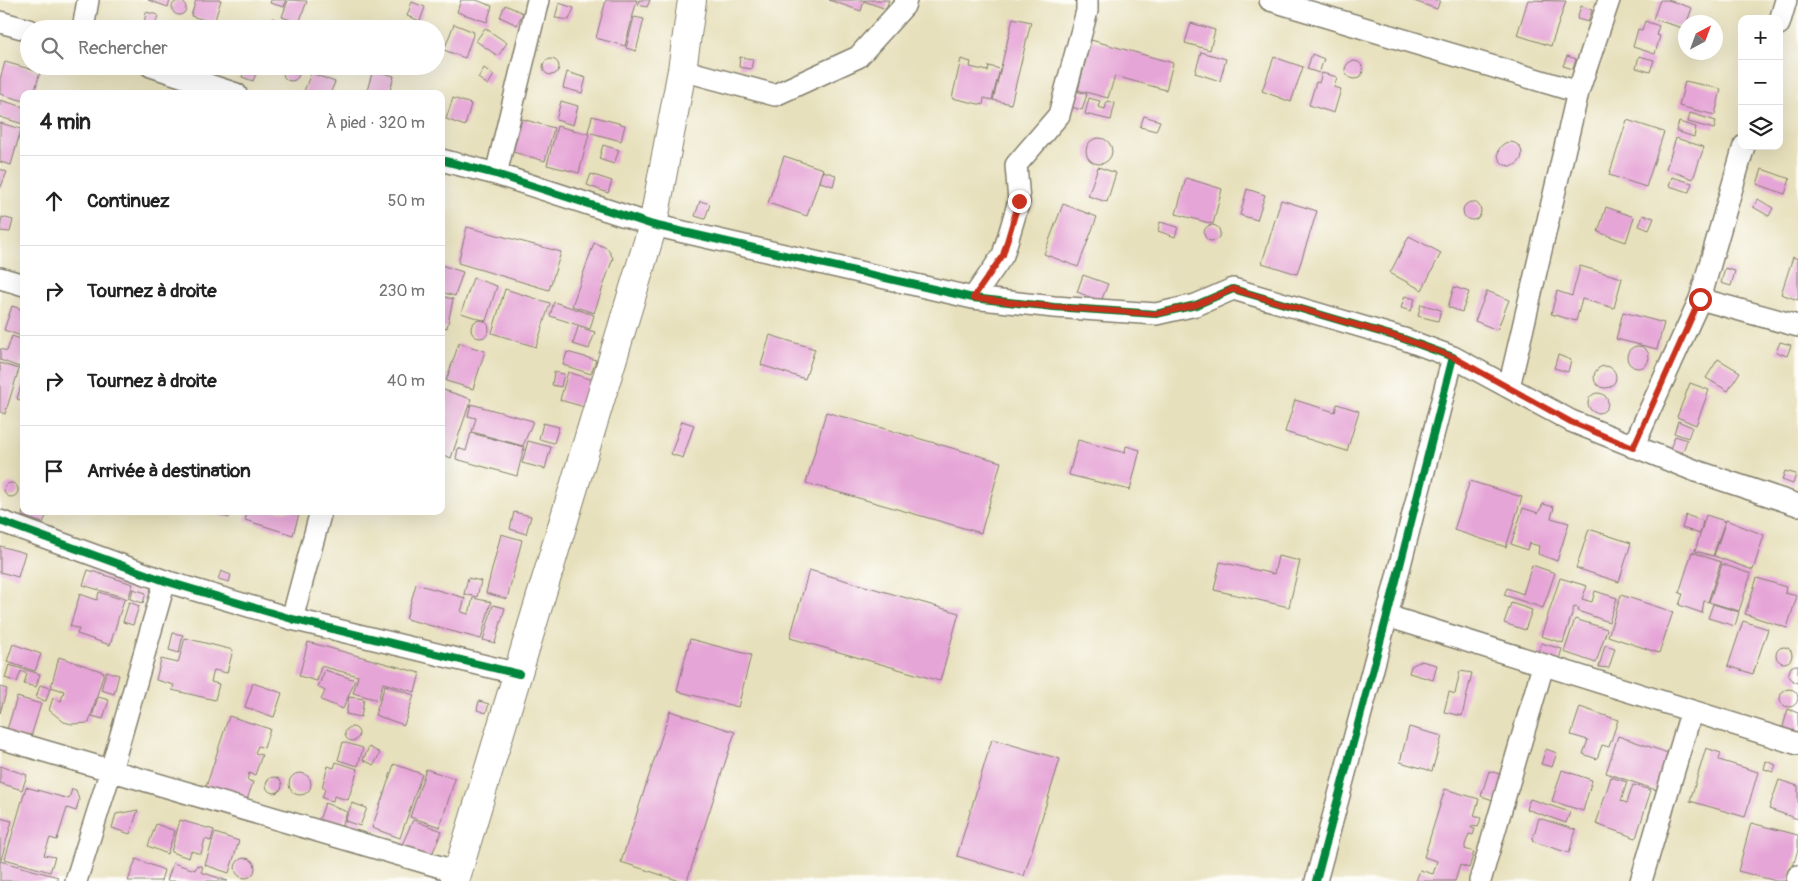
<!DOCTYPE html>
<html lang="fr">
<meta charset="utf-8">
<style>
:root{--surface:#fff;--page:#f6f6f6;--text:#222;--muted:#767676;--line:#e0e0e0}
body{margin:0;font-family:Pangolin,sans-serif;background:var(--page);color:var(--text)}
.controls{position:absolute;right:15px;top:15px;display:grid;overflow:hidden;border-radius:10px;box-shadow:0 5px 20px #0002}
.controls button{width:45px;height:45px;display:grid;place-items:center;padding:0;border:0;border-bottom:1px solid var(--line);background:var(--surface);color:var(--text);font:25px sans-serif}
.compass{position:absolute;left:1678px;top:15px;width:45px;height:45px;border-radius:50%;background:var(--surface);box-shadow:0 5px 20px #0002;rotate:41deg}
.stop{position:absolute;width:15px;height:15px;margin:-11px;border:4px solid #c8321e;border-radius:50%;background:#fff}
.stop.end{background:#c8321e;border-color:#fff;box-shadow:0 1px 5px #0008}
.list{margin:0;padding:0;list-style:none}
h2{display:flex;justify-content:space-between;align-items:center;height:65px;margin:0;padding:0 20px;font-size:21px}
h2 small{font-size:16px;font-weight:400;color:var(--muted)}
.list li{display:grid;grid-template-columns:32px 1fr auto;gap:15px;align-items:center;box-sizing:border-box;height:90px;padding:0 20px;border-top:1px solid var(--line)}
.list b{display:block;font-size:19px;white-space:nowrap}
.list em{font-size:16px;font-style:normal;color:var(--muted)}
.icon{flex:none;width:28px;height:28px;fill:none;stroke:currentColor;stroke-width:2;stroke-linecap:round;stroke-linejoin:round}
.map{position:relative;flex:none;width:1798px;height:881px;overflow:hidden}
.search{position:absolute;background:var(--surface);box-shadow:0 5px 20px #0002;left:20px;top:20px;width:425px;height:55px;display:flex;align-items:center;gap:12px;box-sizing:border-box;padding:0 18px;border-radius:28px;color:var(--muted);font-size:19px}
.panel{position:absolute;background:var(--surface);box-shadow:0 5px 20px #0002;left:20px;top:90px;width:425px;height:425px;border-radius:10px}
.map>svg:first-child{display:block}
</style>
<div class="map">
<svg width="1798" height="881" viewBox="0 0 1798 881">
<rect width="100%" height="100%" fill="#fdfcf7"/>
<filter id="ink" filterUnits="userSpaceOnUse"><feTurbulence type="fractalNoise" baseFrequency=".02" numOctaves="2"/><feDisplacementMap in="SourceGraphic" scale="10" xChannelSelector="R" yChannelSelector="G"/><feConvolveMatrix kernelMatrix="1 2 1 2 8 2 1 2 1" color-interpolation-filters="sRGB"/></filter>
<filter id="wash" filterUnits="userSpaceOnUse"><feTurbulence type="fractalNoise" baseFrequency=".0096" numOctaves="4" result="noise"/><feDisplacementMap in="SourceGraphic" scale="20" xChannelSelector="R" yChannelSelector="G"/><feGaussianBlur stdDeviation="1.12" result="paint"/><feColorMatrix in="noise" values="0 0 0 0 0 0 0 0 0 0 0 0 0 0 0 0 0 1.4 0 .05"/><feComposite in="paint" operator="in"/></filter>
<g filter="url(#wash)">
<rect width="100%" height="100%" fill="#e7e0bc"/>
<g id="blocks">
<path fill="#e6a5d7" d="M148 0H170L168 7Z
M196 0H221L214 23 191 16Z
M271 0H286L284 7 270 3Z
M288 0 307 1 299 23 282 17Z
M461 0H476L492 6 487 22 457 12Z
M606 0H637L625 46 596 38Z
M639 0H650L647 7 638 5Z
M829 0H889L886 9 864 1 861 11Z
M1411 0H1440L1437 9Z
M1528 0 1566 1 1551 46 1517 35Z
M1660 0H1668L1692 8 1687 22H1686V29L1653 19Z
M172 8a7 7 0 1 1 14 0a7 7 0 1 1-14 0Z
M412 2 425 7 420 21 407 16Z
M559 3 574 8 569 20 555 18Z
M505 5 523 13 517 25 500 17Z
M1581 6 1592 10 1588 22 1577 19Z
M146 12 158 15 155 27 144 24Z
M634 17 644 19 636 51 626 48Z
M272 18 292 25 291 29H269Z
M1013 18 1031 22 1011 104 993 100Z
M1645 21 1659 26 1656 35 1660 36 1655 54 1633 47 1638 29 1642 30Z
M1191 23 1215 30 1210 50 1185 43Z
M454 24 474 32 465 58 444 50Z
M485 28 507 43 498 56 476 41Z
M1091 40 1173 63 1166 90 1115 76 1108 98 1078 90Z
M1201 52 1226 59 1220 81 1195 73Z
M1312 54 1324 59 1319 73 1307 69Z
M1567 56 1576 59 1573 69 1563 66Z
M1639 56 1654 60 1650 72 1636 68Z
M740 57 753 59 751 69 739 67Z
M1274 57 1303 67 1291 102 1262 91Z
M961 59 971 62 970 67 988 71 989 66 1000 69 992 100 984 98 983 105 952 98Z
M543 67a8 8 0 1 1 16 0a8 8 0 1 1-16 0Z
M1345 70a9 9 0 1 1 18 0a9 9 0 1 1-18 0Z
M5 62 40 72 34 94H24V101L0 94V79Z
M283 73a8 8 0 1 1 16 0a8 8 0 1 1-16 0Z
M246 66 258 69 253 81 242 77Z
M484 68 494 75 488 85 478 78Z
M373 70 394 76 389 94H366Z
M567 72 586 78 582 93 563 88Z
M311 73 335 82 330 94H303Z
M1322 73 1337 77 1334 87 1341 89 1334 113 1309 105 1316 82 1319 83Z
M1685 81 1721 89 1715 115 1679 106Z
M1076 91 1087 94 1082 110 1071 107Z
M453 98 471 104 465 126 446 119Z
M1089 98 1100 101 1098 107 1105 109 1107 101 1115 103 1111 120 1085 114Z
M0 100 24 107 23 124 0 117Z
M561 101 578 106 573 125 556 120Z
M1690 113 1716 121 1714 129 1688 122Z
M592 116 625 125 621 141 588 132Z
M1144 116 1160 121 1156 131 1140 127Z
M522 119 554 128 545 161 513 152Z
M1627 120 1664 132 1646 187 1609 175Z
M1679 122 1696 127 1694 137 1676 131Z
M0 123 21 129 11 165 0 162Z
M557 126 589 134 579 173 547 165Z
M1676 138 1704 147 1693 179 1666 169Z
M1086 151a13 13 0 1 1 26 0a13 13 0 1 1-26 0Z
M1498 154a12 12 0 1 1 24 0a12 12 0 1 1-24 0Z
M603 145 619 150 614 164 599 159Z
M784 156 823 169 807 216 768 203Z
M1098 167 1116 173 1107 202 1088 196Z
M0 169 7 172 0 189Z
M1762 169 1790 179 1785 194 1757 184Z
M823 171 836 175 833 186 820 182Z
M591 174 612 181 608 193 587 185Z
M1672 177 1692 183 1689 192 1669 186Z
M1186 178 1222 189 1213 224 1176 214Z
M1247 189 1265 195 1257 220 1240 215Z
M1758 199 1773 208 1769 216 1753 207Z
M1281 200 1317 211 1297 274 1262 263Z
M700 201 710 204 705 219 695 216Z
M1463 211a9 9 0 1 1 18 0a9 9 0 1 1-18 0Z
M1063 204 1097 217 1078 267 1044 254Z
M1606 207 1634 217 1626 242 1598 232Z
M1643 215 1654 218 1649 230 1639 226Z
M2 217 13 220 10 232 0 231Z
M1160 222 1178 227 1175 237 1158 231Z
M1204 233a8 8 0 1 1 16 0a8 8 0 1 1-16 0Z
M467 227 561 252 549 290 458 263Z
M1409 236 1441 253 1422 290 1390 273Z
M594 243 607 248 613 258 594 313 572 306Z
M1793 257 1798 259V300L1781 294Z
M441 265 463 272 455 296 441 292Z
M1580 266 1622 278 1614 308 1582 299 1576 321 1551 314 1557 291 1572 296Z
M1725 268 1735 271 1731 286 1721 283Z
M1083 275 1108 284 1101 301 1077 292Z
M473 278 497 286 486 321 461 313Z
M1454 287 1469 292 1462 312 1448 307Z
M505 289 550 303 536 347 492 333Z
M1487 291 1509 300 1497 330 1475 321Z
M441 296 453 299 447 328 441 326Z
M1405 296 1415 299 1411 311 1401 308Z
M554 302 594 315 590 329 550 316Z
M1421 304 1441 310 1438 321 1418 316Z
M12 306 24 310V337L4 330Z
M1623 312 1664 323 1657 349 1616 339Z
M471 329a9 9 0 1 1 18 0a9 9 0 1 1-18 0Z
M578 327 595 332 589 349 573 344Z
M770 335 815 349 805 379 761 365Z
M12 336 24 340V357L19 367 0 360V349L7 351Z
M1780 342 1791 345 1787 356 1776 352Z
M459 343 485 351 473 389 446 381Z
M1627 357a11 11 0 1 1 22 0a11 11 0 1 1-22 0Z
M567 352 596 360 591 374 563 365Z
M1558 355 1571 360 1568 372 1554 368Z
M1718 359 1740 372 1728 391 1706 378Z
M0 363 19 369 5 414 0 412Z
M1594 377a11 11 0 1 1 22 0a11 11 0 1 1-22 0Z
M554 372 564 374 561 387 552 385Z
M568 372 596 381 588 408 560 400Z
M23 378 24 379V401L17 399Z
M1690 383 1709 390 1696 425 1677 417Z
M441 389 471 399 451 458 441 454Z
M1588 403a10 10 0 1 1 20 0a10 10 0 1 1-20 0Z
M1295 400 1335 412 1337 404 1359 411 1347 451 1285 432Z
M471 404 533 421 523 446 472 432 476 418 468 416Z
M826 412 1001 462 981 533 806 483Z
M682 421 694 425 683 458 671 454Z
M1678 421 1692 427 1688 438 1674 433Z
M543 423 559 427 554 443 539 439Z
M471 433 524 447 517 476 456 459 458 448 466 451Z
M1675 436 1687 440 1682 454 1670 449Z
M1078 440 1125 453 1126 446 1140 450 1130 490 1069 475Z
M528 441 551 447 545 469 522 463Z
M1785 471 1796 474 1793 484 1782 480Z
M1470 481 1522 497 1506 547 1454 530Z
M4 490a7 7 0 1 1 14 0a7 7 0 1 1-14 0Z
M1543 504 1554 507 1551 518 1569 523 1557 561 1538 554 1539 546 1529 543 1527 550 1511 544 1523 508 1538 513Z
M23 511H48L43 523 22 516Z
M209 511H231L229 518Z
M248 511H300L293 535 245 520Z
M514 512 531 516 526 534 510 529Z
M1686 515 1703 521 1700 534 1682 528Z
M1706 515 1725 521 1713 556 1695 551Z
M1726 520 1764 535 1753 570 1714 556Z
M1589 529 1631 543 1619 582 1576 568Z
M501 534 522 540 507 599 486 593Z
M0 546 25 553 18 577 0 572Z
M1692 552 1721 562 1708 602 1704 601 1702 613 1679 605 1683 594 1679 593Z
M1278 556 1300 561 1289 607 1214 590 1220 562 1274 574Z
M1722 564 1751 574 1739 611 1709 602Z
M1532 565 1555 573 1543 608 1504 595 1507 588 1523 594Z
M88 570 133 584 128 599 83 585Z
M809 570 959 613 940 681 790 638Z
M221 571 231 575 229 582 218 579Z
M468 578 481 581 477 597 464 594Z
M1560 578 1587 586 1582 599 1592 602 1595 591 1617 598 1609 622 1578 611 1579 608 1574 607 1563 643 1541 636Z
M1757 578 1786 587 1785 593 1797 596 1787 628 1745 614Z
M416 584 465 598 461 612 469 614 473 598 491 602 481 639 406 619Z
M133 589 146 593 143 603 130 599Z
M99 592 124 600 110 645 77 634 79 629 70 626 80 594 97 600Z
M1621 595 1673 612 1659 653 1608 636Z
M129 602 139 606 133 625 123 622Z
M1511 603 1532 610 1525 630 1504 623Z
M1713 604 1739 612 1735 626 1708 618Z
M493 605 505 608 495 643 483 640Z
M1575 619 1607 629 1596 663 1564 652Z
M1743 621 1768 629 1753 674 1728 666Z
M173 633 183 635 179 653 169 650Z
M185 638 233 650 227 673 214 670 211 682 219 684 215 700 172 690 174 685 156 680 161 659 178 663Z
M690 639 751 655 738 707 677 691Z
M308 642 420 673 415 692 383 683 378 700 353 693 358 676 321 666 317 681 299 676Z
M1541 643 1562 649 1557 666 1536 659Z
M13 644 41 654 35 671 7 662Z
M1605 645 1615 648 1609 668 1599 667Z
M1776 655a8 8 0 1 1 16 0a8 8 0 1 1-16 0Z
M59 657 104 672 89 723 72 724 64 722 49 710 53 698 61 701 64 691 51 687Z
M1421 661 1437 665 1433 680 1409 673 1411 666Z
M9 665 40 674 36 687 24 684 27 674 21 671 17 682 5 678Z
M1795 665H1798V683L1794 682 1788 675 1791 667Z
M325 670 355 680 343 709 321 700 325 691 318 687Z
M106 671 119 675 114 694 101 690Z
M1460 671 1472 673 1462 716 1444 712 1449 692 1455 694Z
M253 683 282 693 274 717 245 707Z
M40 685 50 688 46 701 36 698Z
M385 685 414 695 404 725 375 715Z
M0 687 7 689 0 713Z
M1780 698a9 9 0 1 1 18 0a9 9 0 1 1-18 0Z
M17 697 41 704 30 740 6 733Z
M98 697 109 700 103 719 92 716Z
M349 697 364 699 361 717 346 714Z
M479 701 489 704 486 713 477 710Z
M1580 707 1618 720 1609 747 1602 745 1597 759 1583 754 1588 740 1571 735Z
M1788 709 1798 713V736L1782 730Z
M670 711 735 732 687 881H680L621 862Z
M229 716 270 729 264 748 258 746 255 753 262 755 255 775 249 773 247 780 253 782 246 803 205 790Z
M345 734a7 7 0 1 1 14 0a7 7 0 1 1-14 0Z
M1409 727 1442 736 1432 771 1400 762Z
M1618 736 1674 755 1662 792 1606 773Z
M992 739 1060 759 1024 876 957 856Z
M343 742 363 748 358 766 338 760Z
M369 747 380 753 374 765 363 760Z
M1706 748 1721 753 1719 760 1758 772 1745 817 1690 801Z
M1546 749 1557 753 1552 767 1541 764Z
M1766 761 1776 765 1773 772 1764 769Z
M336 762 358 769 348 800 334 796 333 801 322 798 325 789 322 787 328 766 334 768Z
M394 764 422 774 400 838 372 828Z
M0 766 27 775 22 790 0 783Z
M426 769 455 779 440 827 410 817Z
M1562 770 1592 780 1583 811 1552 801Z
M1489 771 1504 775 1496 801 1481 796Z
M289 784a11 11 0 1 1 22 0a11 11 0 1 1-22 0Z
M266 785a8 8 0 1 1 16 0a8 8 0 1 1-16 0Z
M1611 777 1627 782 1621 801 1627 803 1633 785 1651 790 1636 838 1596 824Z
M1779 780 1798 786V819L1769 809Z
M26 787 69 799 72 789 76 790 79 800 76 811 67 808 57 840 50 838 44 855 55 857 50 872 5 859Z
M1445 789 1479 799 1474 816 1481 818 1478 827 1471 826V828L1475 829 1473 835 1469 834 1465 845V849L1474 852 1469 868 1460 865 1455 881H1416L1420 870 1433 874 1437 861 1424 857Z
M1530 799 1570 812 1566 823 1526 809Z
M325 803 347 812 340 831 318 823Z
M352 803 367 808 360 826 345 821Z
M138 810 130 834 112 828 116 814Z
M0 818 12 821 1 860H0Z
M1539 818 1576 830 1569 853 1532 841Z
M180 820 214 830 211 841 205 839 201 854 191 851 189 858 171 852Z
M413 820 442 831 430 859 401 847Z
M1751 823 1798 835V849L1789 881H1776L1738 871Z
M156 824 175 831 167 854 148 846Z
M215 833 239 841 229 873 205 865Z
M235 868a10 10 0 1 1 20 0a10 10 0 1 1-20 0Z
M136 859 164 870 161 881H128Z
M0 861 58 877 56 881H0Z
M173 863 195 870 197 865 203 867 201 872 228 881H167Z"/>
</g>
</g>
<g filter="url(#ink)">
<use href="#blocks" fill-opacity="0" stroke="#827e6c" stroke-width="1"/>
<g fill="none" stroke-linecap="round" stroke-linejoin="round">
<g stroke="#827e6c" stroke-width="24">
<path id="minor" d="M1270 0 1578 92
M0 22 29 30
M1779 24 1786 0
M83 29 88 0
M151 66 236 94
M682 70 775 95 858 57 904 6 906 0
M441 160 496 174 653 225 973 298 1054 307 1156 314 1196 305 1233 289 1404 339 1453 357 1387 616 1316 881
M496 174 538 0
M0 278 24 285
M973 298 1003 255 1019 201 1016 165 1059 115 1087 11V0
M1700 299 1798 326
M1453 357 1571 421 1696 471 1798 505
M1509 387 1578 92 1609 0
M1633 447 1700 299 1744 146
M0 521 165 581 292 619 519 674
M1387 616 1798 744
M292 619 321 511
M0 738 458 872
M76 881 111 770 165 581
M1480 881 1543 666
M1641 881 1691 713
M1797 881 1798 876"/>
</g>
<g stroke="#827e6c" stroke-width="30">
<path id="trunk" d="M455 881 653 225 682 70 692 0"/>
</g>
<use href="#minor" stroke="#fff" stroke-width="21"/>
<use href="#trunk" stroke="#fff" stroke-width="28"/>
<g stroke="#fdfcf7" stroke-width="11">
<path id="cycleway" d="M441 160 496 174 653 225 973 298 1054 307 1156 314 1196 305 1233 289 1404 339 1453 357 1387 616 1316 881
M0 521 165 581 292 619 519 674"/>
</g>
<use href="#cycleway" stroke="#00873e" stroke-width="8"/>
</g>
</g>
<g fill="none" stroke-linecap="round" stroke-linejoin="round" filter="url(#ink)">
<path stroke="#c8321e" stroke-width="6" d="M1019 201 1003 255 973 298 1054 307 1156 314 1196 305 1233 289 1404 339 1453 357 1571 422 1633 448 1700 299"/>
</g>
</svg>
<div class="controls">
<button>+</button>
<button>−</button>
<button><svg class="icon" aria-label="layers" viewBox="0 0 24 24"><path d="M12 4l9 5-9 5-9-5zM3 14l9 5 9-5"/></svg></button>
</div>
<svg class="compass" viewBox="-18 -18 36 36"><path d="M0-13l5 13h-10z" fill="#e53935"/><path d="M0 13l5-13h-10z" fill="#767676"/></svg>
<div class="stop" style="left:1700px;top:299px"></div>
<div class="stop end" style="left:1019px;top:201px"></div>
<div class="search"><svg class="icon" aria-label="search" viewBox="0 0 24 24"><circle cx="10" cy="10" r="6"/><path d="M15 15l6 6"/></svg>Rechercher</div>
<section class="panel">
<h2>4 min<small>À pied · 320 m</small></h2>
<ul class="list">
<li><svg class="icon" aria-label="ahead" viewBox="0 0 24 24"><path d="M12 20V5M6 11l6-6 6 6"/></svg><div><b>Continuez</b></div><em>50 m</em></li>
<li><svg class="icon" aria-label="right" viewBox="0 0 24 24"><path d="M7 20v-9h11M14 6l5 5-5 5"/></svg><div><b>Tournez à droite</b></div><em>230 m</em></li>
<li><svg class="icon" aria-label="right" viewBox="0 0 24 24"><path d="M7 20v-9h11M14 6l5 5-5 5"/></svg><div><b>Tournez à droite</b></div><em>40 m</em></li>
<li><svg class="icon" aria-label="arrive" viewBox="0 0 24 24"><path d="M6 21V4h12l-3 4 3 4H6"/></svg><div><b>Arrivée à destination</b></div></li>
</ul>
</section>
</div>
